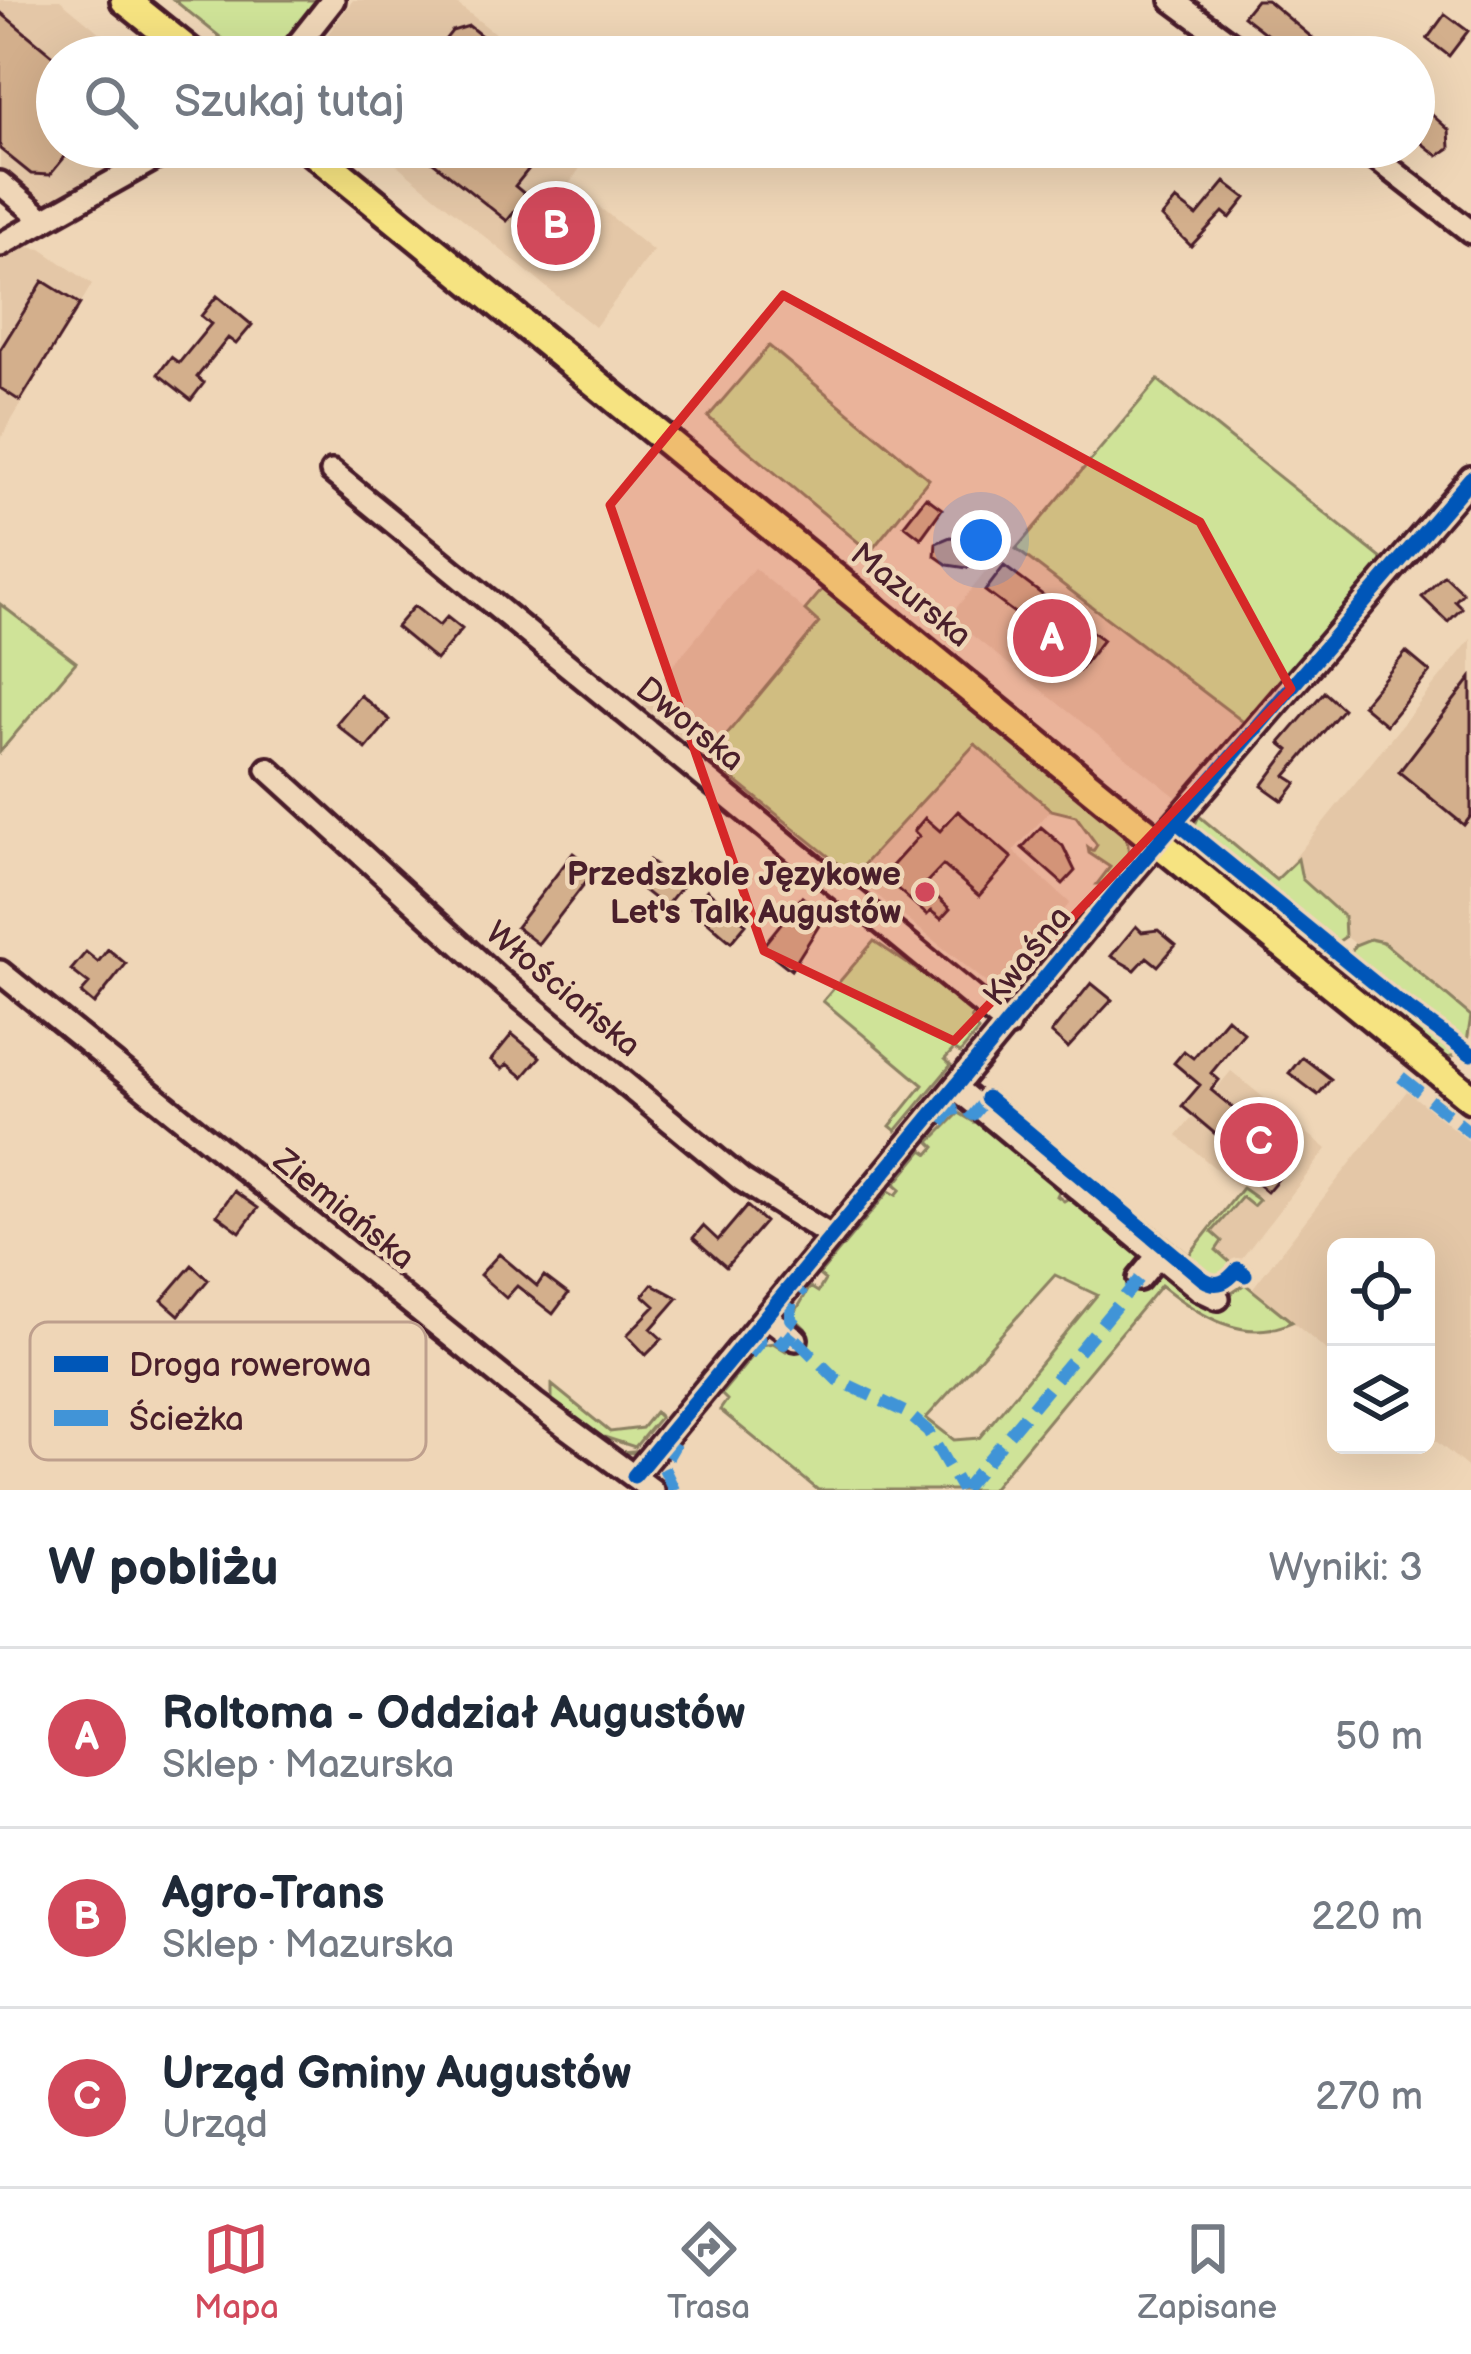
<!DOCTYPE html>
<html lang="pl">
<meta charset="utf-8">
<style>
:root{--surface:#fff;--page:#f6f6f7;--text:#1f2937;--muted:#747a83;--line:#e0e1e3;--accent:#d1495b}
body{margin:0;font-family:"Balsamiq Sans",sans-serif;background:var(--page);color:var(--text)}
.controls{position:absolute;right:36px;bottom:36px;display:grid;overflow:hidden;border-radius:18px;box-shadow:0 12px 48px #0002}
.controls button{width:108px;height:108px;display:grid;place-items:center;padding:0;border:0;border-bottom:3px solid var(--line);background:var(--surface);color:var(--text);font:60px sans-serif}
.you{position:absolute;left:981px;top:540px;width:42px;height:42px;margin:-30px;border:9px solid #fff;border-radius:50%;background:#1a73e8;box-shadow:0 0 0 18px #1a73e833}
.badge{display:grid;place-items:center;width:78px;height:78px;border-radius:50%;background:var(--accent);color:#fff;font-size:39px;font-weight:700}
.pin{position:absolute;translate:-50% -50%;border:6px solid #fff;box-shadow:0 3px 12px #0006}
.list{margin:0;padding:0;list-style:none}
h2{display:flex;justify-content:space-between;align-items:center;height:156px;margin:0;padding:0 48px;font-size:51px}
h2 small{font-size:39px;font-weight:400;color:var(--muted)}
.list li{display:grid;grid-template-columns:78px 1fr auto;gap:36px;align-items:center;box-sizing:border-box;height:180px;padding:0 48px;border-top:3px solid var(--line)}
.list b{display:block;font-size:45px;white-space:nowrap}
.list p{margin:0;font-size:39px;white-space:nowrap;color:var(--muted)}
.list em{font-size:39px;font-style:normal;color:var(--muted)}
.icon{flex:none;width:66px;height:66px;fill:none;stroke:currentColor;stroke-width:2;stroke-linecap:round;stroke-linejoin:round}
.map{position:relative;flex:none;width:1471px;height:1490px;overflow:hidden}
.search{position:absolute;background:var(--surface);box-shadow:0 12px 48px #0002;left:36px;right:36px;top:36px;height:132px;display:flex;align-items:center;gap:30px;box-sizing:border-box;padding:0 42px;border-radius:66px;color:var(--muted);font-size:45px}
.sheet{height:696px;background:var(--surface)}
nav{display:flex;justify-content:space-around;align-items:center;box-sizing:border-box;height:168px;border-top:3px solid var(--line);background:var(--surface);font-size:33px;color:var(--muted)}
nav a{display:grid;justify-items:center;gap:6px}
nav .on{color:var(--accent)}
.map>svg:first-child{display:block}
</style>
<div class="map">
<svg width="1471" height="1490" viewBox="0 0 1471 1490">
<rect width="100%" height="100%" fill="#efd6b7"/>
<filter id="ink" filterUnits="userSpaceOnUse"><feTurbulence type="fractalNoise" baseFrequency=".00833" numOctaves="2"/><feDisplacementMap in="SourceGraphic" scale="24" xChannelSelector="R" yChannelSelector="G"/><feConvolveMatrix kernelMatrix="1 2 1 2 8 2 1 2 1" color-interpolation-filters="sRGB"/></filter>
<g filter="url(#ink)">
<path fill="#e4c7a7" d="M0 0H60L129 57H57V147H151L37 210 0 179Z
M353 0H452L496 34 478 57H311Z
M375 147H553L580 168 570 183 653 251 595 327Z
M15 245 41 249 92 284 0 440V253Z
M1009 543 1246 724 1180 800 949 617Z
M754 568 819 622 707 758 641 704Z
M1471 639V1038L1277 880Z
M975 744 1051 810 1013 851 1070 903 996 990 853 876Z
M1231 1071 1327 1149 1231 1272 1197 1244 1240 1189 1177 1136Z
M1407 1091 1471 1143V1470L1426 1433V1247H1336V1358L1252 1289Z"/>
<path fill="#cfe398" stroke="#8c8162" stroke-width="3" fill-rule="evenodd" d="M174 0H323L276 57H245Z
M769 346 929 479 870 552 708 417Z
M1158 380 1387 563 1246 724 1016 549Z
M826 585 1121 829C1136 851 1126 865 1112 884H1097L1110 867 1089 853 1088 847 1093 851 1097 845 1076 816 1051 810 975 744 853 876 707 758 819 623 805 610Z
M0 604 76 662 0 752Z
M1199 816 1276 880 1298 859 1302 879 1344 917 1345 937 1332 946 1192 831Z
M1370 939 1383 942 1471 1016 1466 1048 1346 957 1355 945Z
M874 941 977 1011 971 1018 978 1031 960 1053 954 1049 945 1059 951 1065 896 1131 890 1126 923 1085 823 1001Z
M1343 962 1462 1053 1441 1059 1343 977Z
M959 1113 974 1122 980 1116 1061 1187 1057 1196 1064 1201 1072 1196 1133 1245 1152 1275 1165 1273 1216 1304 1245 1284 1292 1322C1244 1345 1197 1314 1161 1285L991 1490H818L720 1410 727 1400 721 1394 762 1345 773 1343 786 1351 805 1328 793 1316 810 1287 818 1292 825 1280 819 1275 889 1191 896 1195 901 1189 895 1184 923 1150 929 1154 935 1147 930 1142ZM1055 1275 1097 1295 979 1438 954 1440 926 1418Z
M1242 1188 1259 1200 1253 1206 1242 1197 1212 1232 1222 1241 1216 1250 1235 1267 1222 1279 1205 1276 1149 1229 1152 1224 1189 1255Z
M552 1385 610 1432 642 1428 655 1412 660 1417 635 1447 604 1437 621 1452 645 1450C616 1464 575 1421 552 1403Z"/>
<path fill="#d3af8c" stroke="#4a1f2b" stroke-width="3" d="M1256 0H1267L1327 50 1321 57H1299L1270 37 1243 16Z
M0 12 57 59V147H73L50 175 31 174 0 149Z
M1445 14 1468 31 1449 56 1427 39Z
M469 26 489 42 477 57H461L444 41 452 31Z
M1430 113 1449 130 1450 148 1438 156 1414 137V118L1422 124Z
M414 147H530L540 155 515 186 527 196 507 221Z
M1225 182 1246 198 1230 218 1223 212 1191 246 1162 217 1176 200 1197 216Z
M43 281 80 304 20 401 0 388V350Z
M217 296 252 325 236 344 228 338 197 377 204 383 191 400 158 374 171 357 179 363 211 324 201 316Z
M926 497 942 509 921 538 904 525Z
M950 537 970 540 986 550 985 559 967 568 948 565 935 556 936 543Z
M1004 566 1103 640 1079 671 1021 627 1025 621 985 591Z
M1444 575 1463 593 1455 601 1462 608 1448 622 1422 597Z
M414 606 439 626 447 617 462 629 436 660 396 627Z
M1406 652 1430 672 1386 725 1362 705Z
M1471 678V816L1464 825 1399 772Z
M1324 692 1343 709 1286 776 1297 783 1283 801 1262 786 1289 750 1280 743Z
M360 695 390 720 366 749 336 724Z
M958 811 1012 858 979 896 943 865 924 885 950 909 941 919 931 911 927 915 883 876 919 836 914 831 925 818 940 831Z
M1041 827 1063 846 1075 871 1063 884 1022 848Z
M573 853 595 870 538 944 516 927Z
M649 860 682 886 665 907 632 881Z
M707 890 746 924 731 942 692 908Z
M802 897 825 916 791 970 762 947Z
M1136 926 1142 932 1158 930 1176 945 1158 966 1147 957 1135 970 1111 956Z
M108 949 126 964 94 1004 81 993 89 984 71 970 86 952 98 962Z
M1091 983 1112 1000 1068 1048 1051 1033Z
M1227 1018 1244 1033 1211 1073 1219 1080 1211 1090 1265 1134 1273 1125 1303 1150 1267 1192 1237 1167 1244 1158 1182 1106 1200 1085 1174 1063 1184 1051 1193 1058Z
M512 1034 540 1057 523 1077 507 1064 502 1069 491 1060Z
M1302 1057 1331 1079 1318 1095 1289 1073Z
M234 1191 258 1208 240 1232 217 1215Z
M747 1206 765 1222 726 1267 693 1238 703 1226 718 1240Z
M499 1254 537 1286 544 1276 568 1294 553 1314 517 1286 506 1298 480 1275Z
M192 1265 208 1280 179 1315 162 1300Z
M652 1284 678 1298 651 1329 662 1339 646 1355 627 1335 655 1306 643 1295Z"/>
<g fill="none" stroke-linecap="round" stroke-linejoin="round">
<g stroke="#4a1f2b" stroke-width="30">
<path id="minor" d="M1172 0 1249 57
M288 57 333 0
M1362 147 1471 232
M0 183 44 220
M0 245 175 147
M332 472 1008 1026
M268 769 496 977 742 1180 832 1237
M0 972 534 1403 652 1490
M956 1088 1199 1289 1218 1298
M1139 1279 1158 1256
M766 1316 796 1339
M634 1476 1123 883 1471 478"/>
</g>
<g stroke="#4a1f2b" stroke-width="36">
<path id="major" d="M125 0 196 57
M307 147 1471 1098"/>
</g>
<use href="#minor" stroke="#efd6b7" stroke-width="21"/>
<use href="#major" stroke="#f6e381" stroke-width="27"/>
<path stroke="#4194d7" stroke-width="12" stroke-dasharray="24 12" stroke-linecap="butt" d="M1401 1077 1471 1133
M941 1123 950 1111 965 1107 973 1115 987 1098 981 1093
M796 1339 836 1379 907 1413 928 1431 962 1490
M749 1355 762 1339 776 1337 784 1344 799 1326 791 1319V1304L803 1289
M674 1490 663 1466 676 1443
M963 1490 1139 1279"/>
<g stroke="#efd6b7" stroke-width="22">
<path id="cycleway" d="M1177 822 1393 998 1471 1054
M987 1098 1203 1279C1218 1289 1228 1281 1238 1269L1245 1275
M634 1476 1123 883 1471 478"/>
</g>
<use href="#cycleway" stroke="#0057b8" stroke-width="15"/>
</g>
</g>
<path fill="#d62828" fill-opacity="0.2" stroke="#d62828" stroke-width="9" stroke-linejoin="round" d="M783 295 1200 522 1291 689 954 1041 764 951 610 505Z"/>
<circle fill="#d1495b" stroke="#efd6b7" stroke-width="4.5" cx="925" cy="892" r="12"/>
<g text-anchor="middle" stroke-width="9" stroke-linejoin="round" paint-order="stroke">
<g font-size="33" fill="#4a1f2b" stroke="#efd6b7">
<text transform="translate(912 594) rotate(39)" y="12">Mazurska</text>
<text transform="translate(691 723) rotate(39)" y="12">Dworska</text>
<text transform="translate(1026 955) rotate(-51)" y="12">Kwaśna</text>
<text transform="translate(564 988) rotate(40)" y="12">Włościańska</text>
<text transform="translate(345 1208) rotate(39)" y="12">Ziemiańska</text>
</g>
<g font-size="33" font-weight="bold" fill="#4a1f2b" stroke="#efd6b7" text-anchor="end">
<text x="901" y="885">Przedszkole Językowe<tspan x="901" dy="38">Let's Talk Augustów</tspan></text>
</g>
</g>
<rect x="30" y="1322" width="396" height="138" rx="18" fill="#efd6b7" stroke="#be9f8d" stroke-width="3"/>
<rect x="54" y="1356" width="54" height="16" fill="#0057b8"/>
<rect x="54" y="1410" width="54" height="16" fill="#4194d7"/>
<g font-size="33" fill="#4a1f2b">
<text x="129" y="1376">Droga rowerowa</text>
<text x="129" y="1430">Ścieżka</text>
</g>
</svg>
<div class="controls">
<button><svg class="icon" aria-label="locate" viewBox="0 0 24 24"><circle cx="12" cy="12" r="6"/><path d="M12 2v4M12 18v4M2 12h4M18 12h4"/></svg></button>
<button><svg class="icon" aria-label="layers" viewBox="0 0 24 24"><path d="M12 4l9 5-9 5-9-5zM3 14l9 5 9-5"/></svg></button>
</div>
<div class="you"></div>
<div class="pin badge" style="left:1052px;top:638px">A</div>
<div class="pin badge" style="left:556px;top:226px">B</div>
<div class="pin badge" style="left:1259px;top:1142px">C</div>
<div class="search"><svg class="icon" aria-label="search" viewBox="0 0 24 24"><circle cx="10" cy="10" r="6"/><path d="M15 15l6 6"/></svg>Szukaj tutaj</div>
</div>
<section class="sheet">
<h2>W pobliżu<small>Wyniki: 3</small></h2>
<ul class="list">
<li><span class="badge">A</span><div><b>Roltoma - Oddział Augustów</b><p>Sklep · Mazurska</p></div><em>50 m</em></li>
<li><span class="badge">B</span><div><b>Agro-Trans</b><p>Sklep · Mazurska</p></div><em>220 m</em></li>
<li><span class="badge">C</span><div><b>Urząd Gminy Augustów</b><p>Urząd</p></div><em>270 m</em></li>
</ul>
</section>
<nav>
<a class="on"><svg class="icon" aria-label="map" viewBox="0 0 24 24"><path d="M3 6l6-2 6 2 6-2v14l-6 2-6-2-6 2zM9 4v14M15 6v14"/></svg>Mapa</a>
<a><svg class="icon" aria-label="directions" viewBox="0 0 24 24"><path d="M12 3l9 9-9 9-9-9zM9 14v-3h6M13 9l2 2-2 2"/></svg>Trasa</a>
<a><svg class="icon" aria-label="saved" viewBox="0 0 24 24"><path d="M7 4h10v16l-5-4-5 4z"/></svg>Zapisane</a>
</nav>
